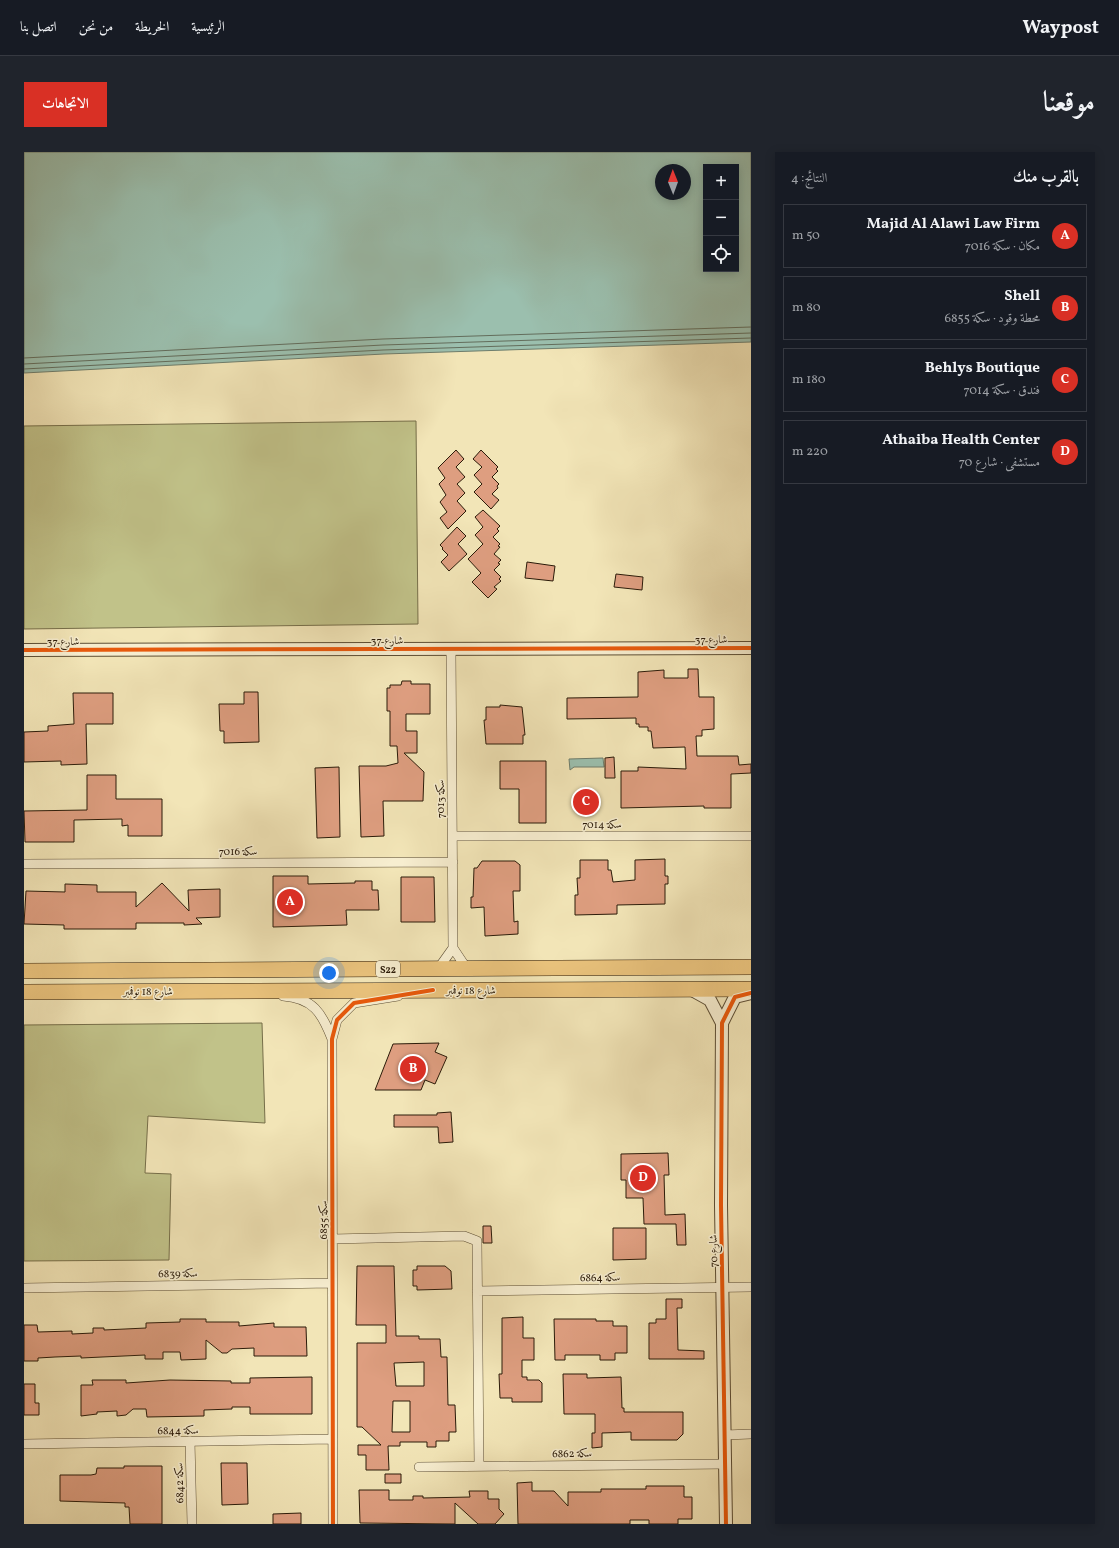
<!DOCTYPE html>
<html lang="ar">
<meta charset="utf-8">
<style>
:root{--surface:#171b24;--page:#20242c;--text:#f1f3f6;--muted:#9ea1a6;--line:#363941;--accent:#d93025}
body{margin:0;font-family:Vollkorn,Amiri,serif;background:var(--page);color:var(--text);direction:rtl}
.controls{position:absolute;right:12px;top:12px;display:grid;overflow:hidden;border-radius:0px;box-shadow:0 2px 10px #0003}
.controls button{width:36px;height:36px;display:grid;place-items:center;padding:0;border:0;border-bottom:1px solid var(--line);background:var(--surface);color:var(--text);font:20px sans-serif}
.compass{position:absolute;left:631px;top:12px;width:36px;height:36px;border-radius:50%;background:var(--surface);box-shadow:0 2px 10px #0003;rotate:359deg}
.you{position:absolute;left:305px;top:821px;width:14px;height:14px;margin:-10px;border:3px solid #fff;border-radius:50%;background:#1a73e8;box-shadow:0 0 0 6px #1a73e833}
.badge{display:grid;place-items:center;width:26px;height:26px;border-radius:50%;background:var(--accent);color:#fff;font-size:13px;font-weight:700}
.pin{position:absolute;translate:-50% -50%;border:2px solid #fff;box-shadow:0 1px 4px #0006}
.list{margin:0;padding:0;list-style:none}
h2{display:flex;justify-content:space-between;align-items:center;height:52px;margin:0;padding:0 16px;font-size:17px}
h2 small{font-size:13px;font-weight:400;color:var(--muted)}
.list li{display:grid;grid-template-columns:26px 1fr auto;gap:12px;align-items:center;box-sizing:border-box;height:64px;margin:0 8px 8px;padding:0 8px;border:1px solid var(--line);border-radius:0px}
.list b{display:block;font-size:15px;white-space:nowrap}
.list p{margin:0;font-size:13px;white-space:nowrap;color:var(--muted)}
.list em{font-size:13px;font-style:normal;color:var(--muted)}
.icon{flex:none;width:22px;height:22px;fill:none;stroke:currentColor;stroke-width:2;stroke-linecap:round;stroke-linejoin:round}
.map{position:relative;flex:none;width:727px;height:1372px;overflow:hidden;direction:ltr;border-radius:0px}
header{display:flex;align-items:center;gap:24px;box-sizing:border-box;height:56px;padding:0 20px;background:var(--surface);border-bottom:1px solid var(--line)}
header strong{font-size:19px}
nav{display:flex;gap:22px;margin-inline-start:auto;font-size:14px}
.intro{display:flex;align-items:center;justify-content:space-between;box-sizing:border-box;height:96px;padding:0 24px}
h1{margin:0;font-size:28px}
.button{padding:10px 18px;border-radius:0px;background:var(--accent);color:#fff;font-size:14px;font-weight:700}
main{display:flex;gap:24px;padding:0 24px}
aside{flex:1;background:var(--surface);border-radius:0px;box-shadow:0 2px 10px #0003}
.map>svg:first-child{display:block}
</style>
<header>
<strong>Waypost</strong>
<nav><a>الرئيسية</a><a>الخريطة</a><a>من نحن</a><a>اتصل بنا</a></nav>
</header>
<div class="intro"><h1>موقعنا</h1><a class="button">الاتجاهات</a></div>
<main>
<aside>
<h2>بالقرب منك<small>النتائج: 4</small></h2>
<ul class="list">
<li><span class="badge">A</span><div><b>Majid Al Alawi Law Firm</b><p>مكان · سكة 7016</p></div><em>50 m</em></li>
<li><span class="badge">B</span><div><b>Shell</b><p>محطة وقود · سكة 6855</p></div><em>80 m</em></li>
<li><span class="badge">C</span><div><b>Behlys Boutique</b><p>فندق · سكة 7014</p></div><em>180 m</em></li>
<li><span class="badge">D</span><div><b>Athaiba Health Center</b><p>مستشفى · شارع 70</p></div><em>220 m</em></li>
</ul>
</aside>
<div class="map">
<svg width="727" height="1372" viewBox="0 0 727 1372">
<rect width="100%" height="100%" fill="#f2e5b7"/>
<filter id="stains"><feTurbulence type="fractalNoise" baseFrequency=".005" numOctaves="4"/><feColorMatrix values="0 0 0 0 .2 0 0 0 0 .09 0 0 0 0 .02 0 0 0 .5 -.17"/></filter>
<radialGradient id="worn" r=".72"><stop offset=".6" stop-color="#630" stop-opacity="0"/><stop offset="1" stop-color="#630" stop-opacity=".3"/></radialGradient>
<path fill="#c1c289" stroke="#766e49" d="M392 269 394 472 0 477V274Z
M238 871 241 971 124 964 121 1021 147 1022 145 1108 0 1109V873Z"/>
<path fill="#9bbfae" stroke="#6e7d6c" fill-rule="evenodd" d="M0 0H727V190L360 202 0 221ZM682 15H712V117H682ZM637 18H661V42H637Z
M579 606 580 615H550L546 618 545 607Z"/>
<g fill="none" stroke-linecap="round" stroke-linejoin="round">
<path stroke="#636d5c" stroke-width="1" d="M0 206 359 187 727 175
M0 212 359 193 727 181
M0 217 359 198 727 186"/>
</g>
<path fill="#de9e80" stroke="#2b1b09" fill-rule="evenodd" d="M432 298 440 307 432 315 441 325 433 332 441 341 433 349 442 359 424 377 416 366 423 360 416 350 422 343 415 332 421 326 414 316Z
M457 298 474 315 472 317 474 319 468 325 475 332 473 334 474 336 468 342 475 348 467 357 450 340 458 332 450 323 458 315 449 307Z
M459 358 476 374 473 377 475 379 469 385 476 392 474 394 476 395 470 402 477 408 474 411 476 412 470 418 477 425 475 427 477 429 470 435 473 437 464 446 448 430 457 421 444 407 459 392 451 383 459 375 451 365Z
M433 375 442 384 434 392 443 402 425 419 417 410 424 403 418 397 419 396 416 393Z
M503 410 531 414 529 429 501 426Z
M592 422 619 425 618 438 590 435Z
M664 517H674L675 545H690V577L678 578V584H672L673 604H714L715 613 727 612V621L707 622V656H680V654L597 656V619H614V615L662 617 661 595 629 596 627 579H624V575H615V572H612V566L543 567V546L614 545V520L640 518V526H664Z
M378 529H387V532H406V562H382V579H393V601H380L400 620 399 649H359L360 684 337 685 335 614H362L374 611 373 594H366V559H363V536H366V533H377Z
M220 540H234L235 590 200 591V579H196L195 552H220Z
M49 541H89V572H62L63 612 37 613V609L0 610V580L24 579V574L50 572Z
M476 553 498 555 501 583H499V592H462L460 568H462V555H476Z
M590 605 591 626H581V606Z
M476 609H522V671H495V637H476Z
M315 615 316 685 293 686 291 616Z
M63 623H92V647H138V684H104V673L98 674V667L50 668V690H1L0 659 63 658Z
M641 707V724H644V732H641V752L593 753V762L551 763V743H554L553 726H556V708H584V718H587L589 730 611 728V708Z
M458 709H491L496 713V739H489L490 770 494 769V782L461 784 460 755 447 756V745H449L450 716H453Z
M249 724H284V732L331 731V729H348V738H354L355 758H322L323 773 249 775Z
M377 725H410L411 770H377Z
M138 731 165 759 164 738 196 737V765L172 766 178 772 160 773V771H112V777H40V773L0 772 2 739 41 740V732L73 733V740H112V755Z
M415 891 411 900 423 905 411 932 401 928 397 938H351L369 892Z
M427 960 429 990 415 991 414 975H370V963H413V961Z
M644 1001 645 1023H640L641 1060V1063L661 1062 662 1093H653L652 1072H620L619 1046H602V1028H597V1002Z
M459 1074H467L468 1091H459Z
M589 1076H622V1107L589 1108Z
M333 1114H370L372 1184H395V1187H416L417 1205H423L424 1253H431L432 1280H425V1289H412V1295H403V1290H376V1294H364L365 1318H342V1303H334V1293H357L338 1275H333V1191H362V1173H332ZM400 1210V1234H372L370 1211ZM369 1249H386V1280H368Z
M393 1114H421L427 1119 428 1137 393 1138V1134H389V1118H393Z
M642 1147H658V1156H653L654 1198 680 1199V1207H625V1171H632V1167H642Z
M499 1165V1186H510V1208H498V1225H503V1228H515L518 1231V1250H488V1246H476L475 1222H478V1166Z
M156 1167H182V1170H215V1174L250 1171V1175H282L283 1204H230V1196L208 1197 203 1201H198L182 1188V1207L157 1208 156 1200H139V1207H121V1203L57 1206V1204L31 1205 14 1206V1209H0V1173H13L14 1180 48 1179V1182L69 1181V1176H80V1178L122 1176V1171L156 1170Z
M530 1167H572V1169H589V1174H603V1201H591V1208H576V1203H541V1208H531Z
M539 1222H563V1226L597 1225 598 1256H600V1260H659V1282L653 1288H607V1280L578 1281V1295L568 1296V1281H571V1262H540Z
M288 1225V1262H226V1255H208V1257L180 1258V1264L123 1265 122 1257H109L102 1263 93 1264V1259L73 1260V1262L57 1264V1233H69L68 1228H102V1231L146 1228 207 1229V1231H226V1226Z
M0 1232H11V1251H15V1263H0Z
M197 1311H223L224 1352 198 1353Z
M100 1314H138V1372H106L105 1355H101V1351L36 1349V1323H67L72 1322 73 1316H100Z
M361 1322H377V1331H361Z
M508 1330V1339H530L544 1354V1340H577V1337H622V1334H660V1345H668V1367H654V1372H625V1368H606V1372H494L493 1331Z
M335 1338H365V1348H389V1344H399V1346L446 1345 445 1339H464V1347H475V1357L480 1362 471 1372H454L431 1351V1372L336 1371Z
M277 1361V1372H249V1362Z"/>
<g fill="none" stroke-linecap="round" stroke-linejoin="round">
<g stroke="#5d4e34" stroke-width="10">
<path id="minor" d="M427 497 429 796 443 817
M429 684H727
M0 712 429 710
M414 817 429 796
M259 844C289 846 298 861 308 887
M308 1087 440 1084 453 1089 455 1314
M0 1136 308 1131
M453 1139 727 1135
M701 1283 727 1282
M166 1289 168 1372
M0 1292 309 1287
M395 1315 702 1312
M309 1372 308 887 313 868 330 851 374 844"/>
</g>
<g stroke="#5d4e34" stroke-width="14">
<path id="tertiary" d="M0 498 727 496
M668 838 686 848 698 871
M702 1372 697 1053 698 871 711 845 727 841"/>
</g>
<g stroke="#2b1b09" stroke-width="16">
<path id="primary" d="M0 819 727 815
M0 840 727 837"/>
</g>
<use href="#minor" stroke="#f7eed0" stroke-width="9"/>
<use href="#tertiary" stroke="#f7eed0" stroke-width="12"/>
<use href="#primary" stroke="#e9c27c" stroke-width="15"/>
<g stroke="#f7eed0" stroke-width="6">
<path id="cycleway" d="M0 498 727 496
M309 1372 308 887 313 868 330 851 409 838
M702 1372 697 1053 698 871 711 845 727 841"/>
</g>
<use href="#cycleway" stroke="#e8590c" stroke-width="4"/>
</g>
<g text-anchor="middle" stroke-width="3" stroke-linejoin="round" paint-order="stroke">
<rect fill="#f7eed0" stroke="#685a45" stroke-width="1" x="352" y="809" width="24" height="16" rx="3"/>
<g font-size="10" font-weight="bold" fill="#2b1b09">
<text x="364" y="821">S22</text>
</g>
<g font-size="11" fill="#2b1b09" stroke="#f7eed0">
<text x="687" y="491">شارع 37</text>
<text x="363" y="492">شارع 37</text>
<text x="39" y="493">شارع 37</text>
<text transform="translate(416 647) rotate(-90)" y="4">سكة 7013</text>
<text x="578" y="676">سكة 7014</text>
<text x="214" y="703">سكة 7016</text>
<text x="447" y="842">شارع 18 نوفمبر</text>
<text x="124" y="843">شارع 18 نوفمبر</text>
<text transform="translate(299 1068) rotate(-90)" y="4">سكة 6855</text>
<text transform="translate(689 1099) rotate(-91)" y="4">شارع 70</text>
<text transform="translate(154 1121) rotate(-1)" y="4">سكة 6839</text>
<text transform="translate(576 1125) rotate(-1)" y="4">سكة 6864</text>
<text transform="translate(154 1278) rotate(-1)" y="4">سكة 6844</text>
<text transform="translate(548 1301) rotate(-1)" y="4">سكة 6862</text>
<text transform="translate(155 1331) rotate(-91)" y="4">سكة 6842</text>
</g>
</g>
<rect width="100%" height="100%" filter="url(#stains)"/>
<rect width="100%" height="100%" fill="url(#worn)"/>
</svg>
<div class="controls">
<button>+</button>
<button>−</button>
<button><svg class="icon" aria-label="locate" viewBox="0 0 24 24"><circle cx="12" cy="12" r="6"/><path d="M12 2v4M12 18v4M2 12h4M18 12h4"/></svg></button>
</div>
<svg class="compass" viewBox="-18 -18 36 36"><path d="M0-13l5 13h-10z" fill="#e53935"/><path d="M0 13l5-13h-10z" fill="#9ea1a6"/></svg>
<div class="you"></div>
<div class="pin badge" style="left:266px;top:750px">A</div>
<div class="pin badge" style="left:389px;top:917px">B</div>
<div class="pin badge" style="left:562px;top:650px">C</div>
<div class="pin badge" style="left:619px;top:1026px">D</div>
</div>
</main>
